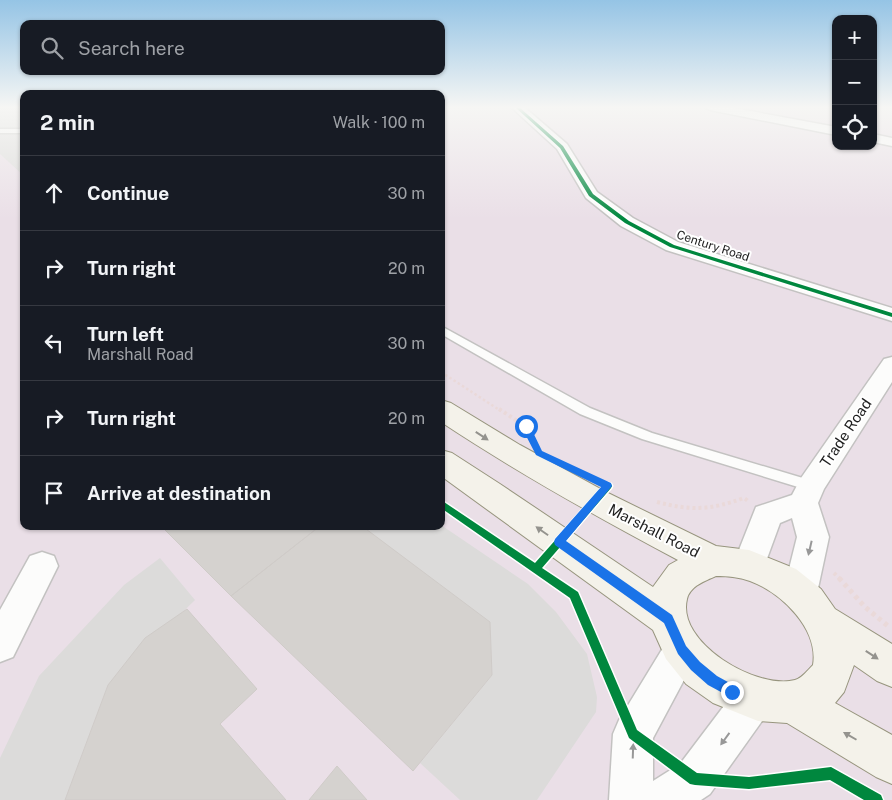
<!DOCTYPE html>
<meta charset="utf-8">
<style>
:root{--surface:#171b24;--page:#242831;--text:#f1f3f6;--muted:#9ea1a6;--line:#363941}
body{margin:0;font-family:"Public Sans",sans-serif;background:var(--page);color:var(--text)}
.controls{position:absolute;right:15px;top:15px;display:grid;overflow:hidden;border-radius:10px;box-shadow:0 1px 4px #0004}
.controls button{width:45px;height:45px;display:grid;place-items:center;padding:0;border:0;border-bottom:1px solid var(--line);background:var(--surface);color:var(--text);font:25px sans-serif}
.stop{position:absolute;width:15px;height:15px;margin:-11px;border:4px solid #1a73e8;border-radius:50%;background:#fff}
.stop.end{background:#1a73e8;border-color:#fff;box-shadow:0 1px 5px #0008}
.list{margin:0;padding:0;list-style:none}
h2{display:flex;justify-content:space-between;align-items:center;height:65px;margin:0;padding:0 20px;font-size:21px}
h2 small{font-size:16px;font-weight:400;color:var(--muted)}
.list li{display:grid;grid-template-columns:32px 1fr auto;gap:15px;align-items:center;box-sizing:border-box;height:75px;padding:0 20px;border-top:1px solid var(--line)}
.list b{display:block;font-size:19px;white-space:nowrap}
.list p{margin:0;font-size:16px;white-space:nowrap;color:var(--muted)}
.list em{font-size:16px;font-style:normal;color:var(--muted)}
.icon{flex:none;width:28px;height:28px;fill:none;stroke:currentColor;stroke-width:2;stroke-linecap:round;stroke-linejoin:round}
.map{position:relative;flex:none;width:892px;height:800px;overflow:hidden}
.search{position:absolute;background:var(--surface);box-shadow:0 1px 4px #0004;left:20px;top:20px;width:425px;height:55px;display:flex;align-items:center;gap:12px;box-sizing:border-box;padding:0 18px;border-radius:10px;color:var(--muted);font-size:19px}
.panel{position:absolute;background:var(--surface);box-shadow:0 1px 4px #0004;left:20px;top:90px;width:425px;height:440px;border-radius:10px}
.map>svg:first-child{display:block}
</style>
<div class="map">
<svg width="892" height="800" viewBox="0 0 892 800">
<rect width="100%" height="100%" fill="#eceae7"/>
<path fill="#eadfe7" d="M0 107H24V526H441V107H836V146H873V107H892V800H0Z"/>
<path fill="#dcdbda" d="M0 107H24V176L0 154Z
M441 525 528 584 556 612 587 654 597 697 596 712 537 800H460L420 763 492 675 490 622 360 526H441Z
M160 558 195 600 108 685 65 800H0V758L39 676 124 585Z"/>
<path fill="#d5d2cf" stroke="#cfcbc8" d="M168 526H320L231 596 164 529Z
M320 526H362L490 622 492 675 413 771 231 596Z
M187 609 257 689 220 724 286 800H65L108 685 145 638Z
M337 766 367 800H309Z"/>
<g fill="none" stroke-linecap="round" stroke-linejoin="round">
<g stroke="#c3c2c1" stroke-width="3">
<path id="lane" d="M0 129H24V133H0Z
M441 326 590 408 652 433 816 482 818 486 816 490 811 491 642 439 580 414 441 334Z"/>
</g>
<g stroke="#c3c2c1" stroke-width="3">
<path id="street" d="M511 107H524L567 144 597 192 633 218 678 242 892 308V321L666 250 621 226 586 198 557 149Z
M704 107H729L836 127V135L710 110Z
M873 134 892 138V146L873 142Z
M892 357V382L824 489 818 503 829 537 817 593 812 604 800 608 788 604 783 593 797 537 792 518 780 523 761 575 749 579 737 575 733 565 756 507 792 495 801 478 884 359Z
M42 552 54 556 58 566 13 657 0 662V610L30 556Z
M682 633 695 638 700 650 653 738V781L680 764 739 686 753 681 767 686 772 700 767 714 710 794 701 800H609L613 734 619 720 669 638Z"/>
</g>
<g stroke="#97957e" stroke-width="2">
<path id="secondary" d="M441 400 451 403 520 445 606 492 716 546 749 550 796 569 821 589 835 609 892 644V687L877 681 854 665 844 692 835 703 892 735V784L876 777 787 723 758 721 713 703 686 684 666 659 653 630 441 476V450L452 453 500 484 653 587 669 565 678 560C597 517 518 473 441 422ZM716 576C727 576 739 577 750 581 782 593 819 629 813 665 807 671 802 678 795 680 757 690 676 643 687 599 690 586 705 581 716 576Z"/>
</g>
<path stroke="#ead9d9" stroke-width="2.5" stroke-dasharray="2.5 2.5" stroke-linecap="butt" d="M441 372 501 411"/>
<path stroke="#ead9d9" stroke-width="4" stroke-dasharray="3 3" stroke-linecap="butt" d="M499 409 525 426 531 437
M657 502C692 511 710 510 744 498L748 501
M834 573 840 579"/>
<path stroke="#ead9d9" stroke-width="5" stroke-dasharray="4 4" stroke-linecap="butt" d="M839 578 865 607 888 626"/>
<use href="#lane" fill="#fcfcfb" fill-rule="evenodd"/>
<use href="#street" fill="#fcfcfb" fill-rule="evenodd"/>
<use href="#secondary" fill="#f4f2ea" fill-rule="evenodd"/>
<g stroke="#fff" stroke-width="3">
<path id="cycleway" d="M515 107H519L563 146 593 194 629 221 674 245 892 313V317L670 247 625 223 589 196 560 148Z
M608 483 611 484 612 486 611 488 542 568 578 592 637 730 697 773 749 777 831 767 881 795 883 800H864L830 780 749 789 695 785 690 784 629 738 570 598 441 508V500L535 563 605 484Z"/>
</g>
<use href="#cycleway" fill="#00873e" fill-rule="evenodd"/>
</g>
<defs><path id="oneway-solid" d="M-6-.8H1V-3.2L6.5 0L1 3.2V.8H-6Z" transform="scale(1.25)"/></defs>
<g fill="#94938e">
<use href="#oneway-solid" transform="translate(482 436) rotate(33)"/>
<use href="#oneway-solid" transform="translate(542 531) rotate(-145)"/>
<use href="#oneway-solid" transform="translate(872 655) rotate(33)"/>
<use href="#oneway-solid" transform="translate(850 736) rotate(-150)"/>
</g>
<g fill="#989898">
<use href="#oneway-solid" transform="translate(810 548) rotate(103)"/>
<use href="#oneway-solid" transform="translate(725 739) rotate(126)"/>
<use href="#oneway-solid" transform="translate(633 751) rotate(-88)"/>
</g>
<linearGradient id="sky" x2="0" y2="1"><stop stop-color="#95c4e5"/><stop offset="0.49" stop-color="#f6f6f4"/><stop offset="1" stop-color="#f6f6f4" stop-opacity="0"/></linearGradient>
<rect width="892" height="219" fill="url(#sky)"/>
<path fill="#1a73e8" d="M526 423 530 426 542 451 611 483 612 486 566 541 672 615 686 646 700 662 717 676 737 687 739 692 737 696 732 698 708 685 691 670 678 654 664 623 555 545 554 542 555 539 601 487 536 455 521 426Z"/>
<g text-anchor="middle" stroke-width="4" stroke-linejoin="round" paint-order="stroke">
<g font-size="12" fill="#1e1e1e" stroke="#fff">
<text transform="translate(713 246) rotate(18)" y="4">Century Road</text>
</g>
<g font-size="15" fill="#1e1e1e" stroke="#fff">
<text transform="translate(846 433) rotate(-56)" y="5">Trade Road</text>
<text transform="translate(654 531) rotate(27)" y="5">Marshall Road</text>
</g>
</g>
</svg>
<div class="controls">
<button>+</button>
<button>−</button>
<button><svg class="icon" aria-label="locate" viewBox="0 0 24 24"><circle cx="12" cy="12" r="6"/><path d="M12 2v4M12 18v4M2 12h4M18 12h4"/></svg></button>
</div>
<div class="stop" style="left:526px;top:426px"></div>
<div class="stop end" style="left:732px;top:692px"></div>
<div class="search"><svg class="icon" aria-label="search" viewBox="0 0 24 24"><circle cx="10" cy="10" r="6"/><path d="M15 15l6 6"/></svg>Search here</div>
<section class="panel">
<h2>2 min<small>Walk · 100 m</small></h2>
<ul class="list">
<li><svg class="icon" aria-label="ahead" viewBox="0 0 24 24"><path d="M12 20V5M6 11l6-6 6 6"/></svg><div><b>Continue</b></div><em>30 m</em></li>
<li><svg class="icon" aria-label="right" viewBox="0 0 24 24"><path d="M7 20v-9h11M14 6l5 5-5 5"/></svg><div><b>Turn right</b></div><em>20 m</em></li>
<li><svg class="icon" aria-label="left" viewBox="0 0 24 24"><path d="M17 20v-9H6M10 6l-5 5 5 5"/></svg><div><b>Turn left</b><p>Marshall Road</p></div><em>30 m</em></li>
<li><svg class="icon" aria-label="right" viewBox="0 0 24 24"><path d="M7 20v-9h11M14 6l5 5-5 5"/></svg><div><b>Turn right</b></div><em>20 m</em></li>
<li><svg class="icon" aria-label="arrive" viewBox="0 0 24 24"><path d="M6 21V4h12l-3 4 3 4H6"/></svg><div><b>Arrive at destination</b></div></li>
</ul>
</section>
</div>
